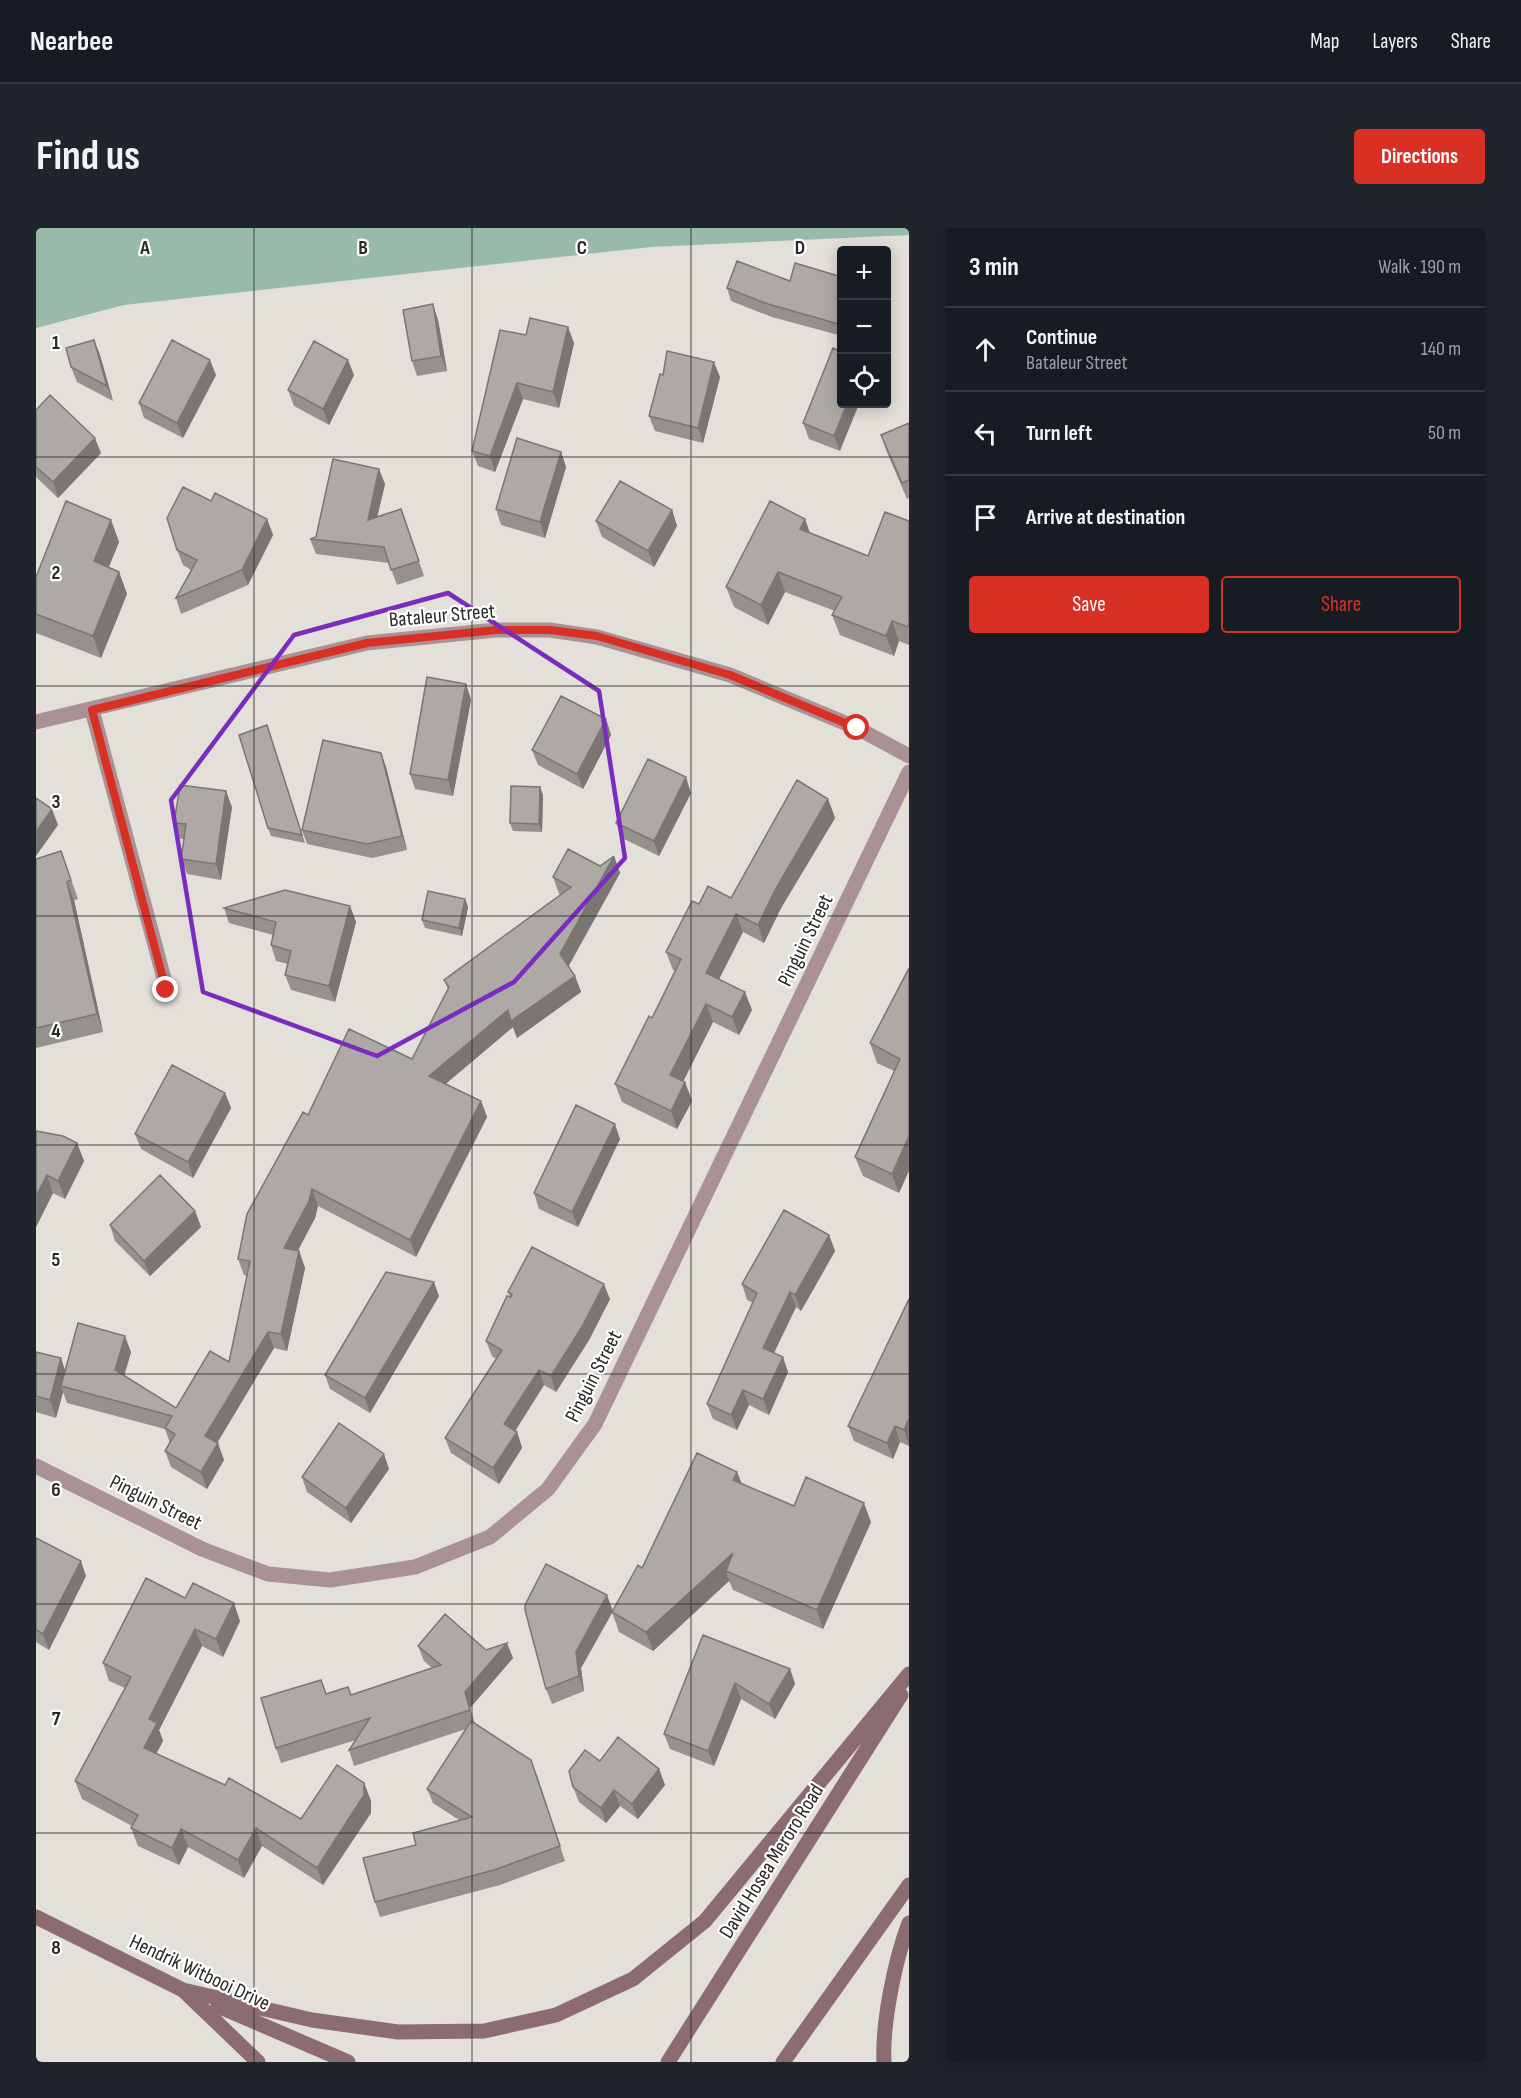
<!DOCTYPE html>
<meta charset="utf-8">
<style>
:root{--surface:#171b24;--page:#20242c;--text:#f1f3f6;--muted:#9ea1a6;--line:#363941;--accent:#d93025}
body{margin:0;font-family:"Sofia Sans Condensed",sans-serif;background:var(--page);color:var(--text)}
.controls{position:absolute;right:18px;top:18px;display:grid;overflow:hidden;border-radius:6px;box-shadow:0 3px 15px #0003}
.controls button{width:54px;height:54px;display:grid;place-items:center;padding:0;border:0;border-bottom:2px solid var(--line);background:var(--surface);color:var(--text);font:30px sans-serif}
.stop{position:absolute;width:18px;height:18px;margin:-14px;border:4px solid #d93025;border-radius:50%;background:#fff}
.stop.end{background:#d93025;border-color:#fff;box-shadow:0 2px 6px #0008}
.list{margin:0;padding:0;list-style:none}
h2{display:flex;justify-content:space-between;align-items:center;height:78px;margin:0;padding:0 24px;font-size:26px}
h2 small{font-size:20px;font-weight:400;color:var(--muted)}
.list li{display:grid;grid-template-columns:39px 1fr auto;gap:18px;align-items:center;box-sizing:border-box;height:84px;padding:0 24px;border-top:2px solid var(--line)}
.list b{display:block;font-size:22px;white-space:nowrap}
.list p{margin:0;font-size:20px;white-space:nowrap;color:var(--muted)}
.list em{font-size:20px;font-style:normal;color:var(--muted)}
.actions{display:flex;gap:12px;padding:18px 24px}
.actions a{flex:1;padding:14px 0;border:2px solid var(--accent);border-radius:6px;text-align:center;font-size:21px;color:var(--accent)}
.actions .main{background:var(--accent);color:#fff}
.icon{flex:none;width:33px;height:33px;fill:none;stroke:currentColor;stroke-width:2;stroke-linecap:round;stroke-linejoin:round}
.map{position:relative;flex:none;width:873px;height:1834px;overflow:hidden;border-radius:6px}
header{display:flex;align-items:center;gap:36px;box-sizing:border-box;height:84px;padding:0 30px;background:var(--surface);border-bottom:2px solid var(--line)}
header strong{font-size:28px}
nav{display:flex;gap:33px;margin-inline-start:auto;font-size:21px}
.intro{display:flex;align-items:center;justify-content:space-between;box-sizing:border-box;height:144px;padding:0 36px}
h1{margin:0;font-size:42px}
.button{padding:15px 27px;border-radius:6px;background:var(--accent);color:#fff;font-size:21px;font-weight:700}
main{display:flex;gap:36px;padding:0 36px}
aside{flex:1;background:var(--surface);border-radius:6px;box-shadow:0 3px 15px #0003}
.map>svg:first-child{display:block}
</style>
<header>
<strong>Nearbee</strong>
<nav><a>Map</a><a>Layers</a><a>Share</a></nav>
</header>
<div class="intro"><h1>Find us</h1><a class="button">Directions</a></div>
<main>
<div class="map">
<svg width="873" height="1834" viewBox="0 0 873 1834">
<rect width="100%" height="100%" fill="#e3dfd9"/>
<path fill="#97baa9" d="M0 0H873V7L615 19 88 77 0 100Z"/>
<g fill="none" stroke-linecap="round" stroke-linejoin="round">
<path stroke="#a99195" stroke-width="15" d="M56 482 131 762
M0 494 331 415 460 402H514L561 409 694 447 821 500 873 528
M0 1238 166 1321 232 1346 294 1352 379 1339 454 1309 512 1261 559 1196 873 544"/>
<path stroke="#8d6c71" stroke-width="15" d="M0 1689 155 1766
M147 1762 276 1792 362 1804 448 1803 520 1787 597 1751 669 1693 873 1446
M147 1762 222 1834
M182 1778 312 1834
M632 1834 865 1467
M747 1834 873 1657
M848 1834C846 1795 859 1732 873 1695"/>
</g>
<path fill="#95918d" d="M806 49V108L736 89 695 73 691 60 754 53Z
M402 92 411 143 381 148 376 133Z
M490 107 538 115 523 180 487 171 459 244 442 238 436 223Z
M58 112 64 127 77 173 41 154 35 139Z
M806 124 804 223 773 211 767 195Z
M180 147 147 210 108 190 103 175Z
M318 147 293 197 258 178 252 162Z
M684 149 667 215 619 203 613 188Z
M0 182 65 225 22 270 0 249Z
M873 195V270L871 271 850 222 845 207Z
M525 224 530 239 509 310 465 297 460 281Z
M349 256 341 289 365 281 388 348 361 357 353 335 280 326 274 311 280 309Z
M175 273 231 291 237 307 212 357 145 386 140 370 155 342 147 337 141 322Z
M636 282 641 298 618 339 566 309 560 293Z
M769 291 773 304 832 328 873 293V417L863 413 858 428 804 407 796 387 799 383 749 364 732 397 698 379 690 359Z
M75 292 83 314 73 339 83 344 91 366 65 430 0 405V350Z
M430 456 435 472 417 568 379 561 374 546Z
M570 491 575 507 547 561 502 537 496 522Z
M231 497 269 615 235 608 232 600Z
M345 525 350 539 371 622 336 630 271 616 266 602Z
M504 559 507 567 506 604 477 603 474 595Z
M655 565 623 628 586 610 580 595Z
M792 571 799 590 745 680 728 715 707 704 683 751 716 782 703 807 677 794 647 853 649 854 656 873 641 901 586 874 579 856 616 790 639 743 637 742 630 724 663 676 695 670Z
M196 579 185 652 151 646 145 631 148 611H144L138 595Z
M25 623 42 671 38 672 67 804 0 820V631Z
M578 628 584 645 532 738 539 748 545 764 481 810 477 799 409 856 445 873 451 889 380 1029 282 978 279 990 262 1023H263L269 1040 251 1123 238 1120 181 1215 188 1232 171 1261 135 1239 129 1223 134 1215 129 1201 31 1175 27 1164 20 1190 0 1184V1124L29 1142 95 1124 88 1148 140 1180 193 1134 211 1048 208 1047 202 1031 272 887 376 831 412 761 408 752 525 667 523 666 517 649 564 638Z
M429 671 432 679 426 708 389 700 386 692Z
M314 678 320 694 299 774 255 762 249 747 252 736 240 733 235 717 237 707 193 695 188 680Z
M873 740 863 965 827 948 819 929 858 843 841 835 834 815Z
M189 865 195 880 157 950 105 921 99 906Z
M0 903 41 915 48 933 29 971 17 965 0 999Z
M584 911 542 999 503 981 498 965Z
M159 983 165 999 114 1048 79 1013 74 997Z
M793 1007 799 1023 765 1083 760 1079 738 1125 752 1144 733 1187 713 1177 701 1202 677 1191 671 1176 717 1075 711 1072 706 1056Z
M472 1064 574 1071 553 1112 520 1164 508 1157 479 1203 481 1204 486 1220 463 1256 415 1225 409 1210 460 1131 456 1128 450 1113 474 1069Z
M403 1068 334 1185 294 1161 289 1147Z
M873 1071V1218L864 1214 857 1231 818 1213 812 1198Z
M353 1241 315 1295 271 1264 266 1249Z
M701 1244 706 1256 758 1278 835 1294 787 1401 697 1362 693 1353 617 1423 583 1404 576 1384 606 1340Z
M0 1310 50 1348 13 1422 0 1414Z
M149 1370 204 1393 187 1429 166 1418 123 1502 127 1513 120 1526 189 1557 265 1591 328 1555 335 1573V1585L287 1657 226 1618 208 1650 152 1619 143 1637 102 1618 95 1600 96 1598 46 1571 39 1553 89 1460 73 1453 67 1435Z
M577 1383 545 1440 548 1463 516 1476 510 1461Z
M667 1407 754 1441 759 1456 739 1491 705 1471 678 1538 634 1521 628 1506Z
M382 1418 450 1422 477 1430 434 1480 439 1496 501 1547 529 1633 464 1657 344 1689 339 1674 380 1617 423 1592 397 1575 391 1561 430 1501 318 1538 313 1522 320 1512 245 1535 240 1520 285 1452 290 1466 315 1467 396 1440 388 1433Z
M564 1533 623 1541 629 1557 602 1591 584 1578 570 1595 543 1574 537 1559Z"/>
<path fill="#797673" d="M806 58V82L801 71Z
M397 76 402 92 411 143 405 128Z
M532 99 538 115 523 180 517 164Z
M58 112 64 127 77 173 71 158Z
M174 132 180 147 147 210 141 195Z
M312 132 318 147 293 197 287 181Z
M678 134 684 149 667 215 662 200Z
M481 155 487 171 459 244 454 228Z
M811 176H823L804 223 798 208Z
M59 210 65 225 22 270 17 254Z
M525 224 530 239 509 310 504 294Z
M343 241 349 256 337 307 332 292Z
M636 282 641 298 618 339 612 323Z
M231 291 237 307 212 357 206 342Z
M769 291 776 311 764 301Z
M75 292 83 314 66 355 58 333Z
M83 344 91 366 65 430 57 408Z
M742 344 749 364 732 397 725 377Z
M856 393 863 413 858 428 850 408Z
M430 456 435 472 417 568 412 552Z
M570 491 575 507 547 561 541 546Z
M345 525 350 539 371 622 366 608Z
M650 549 655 565 623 628 618 613Z
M504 559 507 567 506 604 503 596Z
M190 563 196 579 185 652 180 636Z
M792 571 799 590 745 680 728 715 722 697 739 662Z
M16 581 22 597 0 628V604Z
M578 628 584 645 530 743 524 726Z
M31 654 38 672 67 804 61 786Z
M429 671 432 679 426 708 423 700Z
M314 678 320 694 299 774 293 758Z
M700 686 707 704 677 763 670 745Z
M539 748 545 764 481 810 477 799 399 865 393 848 472 782Z
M709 764 716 782 703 807 696 789Z
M670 776 677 794 641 866 634 847Z
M649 854 656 873 641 901 635 883Z
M189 865 195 880 157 950 152 934Z
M445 873 451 889 380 1029 374 1012Z
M579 896 584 911 542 999 536 984Z
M873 908V943L863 965 856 946Z
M41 915 48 933 29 971 22 953Z
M11 947 17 965 0 999V968Z
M276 961 282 978 279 990 254 1036 248 1020Z
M159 983 165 999 114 1048 108 1033Z
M793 1007 799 1023 765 1083 759 1067Z
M263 1023 269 1040 251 1123 245 1106Z
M398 1054 403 1068 334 1185 329 1170Z
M568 1056 574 1071 553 1112 520 1164 515 1148Z
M754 1064 760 1079 733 1135 727 1120Z
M232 1104 238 1120 175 1225 169 1208Z
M89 1108 95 1124 85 1159 79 1142Z
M747 1129 752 1144 733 1187 727 1171Z
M25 1130 31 1148 25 1158 27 1164 20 1190 14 1172Z
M503 1142 508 1157 474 1211 468 1196Z
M707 1162 713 1177 701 1202 695 1187Z
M873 1190V1217L868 1202Z
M859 1198 864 1214 857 1231 851 1215Z
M481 1204 486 1220 463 1256 457 1240Z
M182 1215 188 1232 171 1261 165 1244Z
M348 1226 353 1241 315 1295 310 1280Z
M701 1244 708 1263 697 1252Z
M828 1275 835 1294 787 1401 781 1382Z
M697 1325 690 1343 693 1353 617 1423 610 1404Z
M45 1333 50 1348 13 1422 7 1406Z
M571 1367 577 1383 545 1440 548 1463 543 1448 540 1424Z
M198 1375 204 1393 187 1429 180 1411Z
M159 1401 166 1418 123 1502 127 1513 114 1537 108 1520 113 1491Z
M471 1415 477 1430 434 1480 440 1498 429 1464Z
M754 1441 759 1456 739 1491 733 1476Z
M699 1455 705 1471 678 1538 672 1523Z
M623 1541 629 1557 602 1591 596 1576Z
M328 1555 335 1573V1585L287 1657 281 1640Z
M578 1562 584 1578 570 1595 565 1580Z
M220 1600 226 1618 208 1650 202 1632Z
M145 1601 152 1619 143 1637 136 1620Z"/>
<path fill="#ada9a4" stroke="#797673" stroke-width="1.5" d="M701 33 754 53 759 35 806 49V58L801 71 806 72V97L732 76 691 60Z
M397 76 405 128 376 133 367 82Z
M494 90 532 99 517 164 481 155 454 228 436 223 464 102 490 107Z
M58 112 71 158 35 139 30 120Z
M136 112 174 132 141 195 103 175Z
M278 113 312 132 287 181 252 162Z
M797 120 806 124V176H811L798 208 767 195Z
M631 123 678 134 662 200 613 188 624 146 627 147Z
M14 167 59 210 17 254 0 239V182Z
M873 195V252L866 255 845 207Z
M481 210 525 224 504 294 460 281Z
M297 231 343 241 332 292 365 281 383 333 355 342 348 319 274 311 280 309Z
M584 253 636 282 612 323 560 293Z
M147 259 175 273 179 265 231 291 206 342 140 370 161 332 141 322 131 290Z
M30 273 75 292 58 333 83 344 57 408 0 386V349Z
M734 273 769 291 764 301 832 328 849 284 873 293V395L872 399 856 393 850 408 796 387 806 369 742 344 725 377 690 359Z
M391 449 430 456 412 552 374 546Z
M525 468 570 491 541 546 496 522Z
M231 497 266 607 232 600 203 507Z
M287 512 345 525 366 608 331 616 266 602Z
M612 531 650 549 618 613 580 595Z
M761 552 792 571 739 662 722 697 700 686 670 745 709 764 696 789 670 776 634 847 649 854 635 883 579 856 613 788 616 790 645 731 630 724 656 673 663 676 672 658 695 670Z
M144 557 190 563 180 636 145 631 150 596 138 595Z
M475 558 504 559 503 596 474 595Z
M0 570 16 581 0 604Z
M532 621 564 638 578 628 524 726 539 748 475 793 472 782 393 848 445 873 374 1012 276 961 273 973 248 1020 263 1023 245 1106 232 1104 169 1208 182 1215 165 1244 129 1223 139 1206 129 1200 136 1188 25 1158 42 1095 89 1108 79 1142 140 1180 174 1123 193 1134 214 1033 202 1031 211 986 267 884 272 887 313 801 376 831 413 759 408 752 535 659 517 649Z
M25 623 35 652 31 654 61 786 0 800V631Z
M249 662 314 678 293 758 249 747 255 723 235 717 240 694 188 680Z
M392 663 429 671 423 700 386 692Z
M873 740V908L856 946 819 929 864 831 834 815Z
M136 837 189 865 152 934 99 906Z
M540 877 579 896 536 984 498 965Z
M0 903 27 908 41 915 22 953 11 947 0 968Z
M124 947 159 983 108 1033 74 997Z
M748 982 793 1007 759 1067 754 1064 727 1120 747 1129 727 1171 707 1162 695 1187 671 1176 721 1065 706 1056Z
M496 1019 568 1056 547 1097 515 1148 503 1142 468 1196 481 1204 457 1240 409 1210 466 1122 450 1113 471 1068 475 1069 476 1066 472 1064Z
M350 1044 398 1054 329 1170 289 1147Z
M873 1071V1190L868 1202 859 1198 851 1215 812 1198Z
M0 1124 25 1130 14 1172 0 1168Z
M303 1195 348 1226 310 1280 266 1249Z
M661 1225 701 1244 697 1252 758 1278 770 1249 828 1275 781 1382 690 1343 697 1325 610 1404 576 1384 602 1337 606 1340Z
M0 1310 45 1333 7 1406 0 1402Z
M510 1336 571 1367 540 1424 543 1448 510 1461 489 1382V1377Z
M110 1350 149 1370 157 1355 198 1375 180 1411 159 1401 113 1491 121 1495 108 1520 189 1557 193 1550 265 1591 301 1537 328 1555V1567L281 1640 220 1600 202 1632 145 1601 136 1620 95 1600 102 1587 39 1553 95 1449 67 1435Z
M409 1386 450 1422 471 1415 429 1464 434 1482 313 1522 334 1490 240 1520 225 1470 285 1452 290 1466 312 1459 315 1467 405 1437 382 1418Z
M667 1407 754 1441 733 1476 699 1455 672 1523 628 1506Z
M435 1493 495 1532 524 1618 458 1642 339 1674 327 1630 380 1617 377 1605 436 1589 391 1561Z
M582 1509 623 1541 596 1576 578 1562 565 1580 537 1559 533 1543 549 1522 564 1533Z"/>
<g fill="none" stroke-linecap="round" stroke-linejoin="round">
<path stroke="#d93025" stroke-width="8" d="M130 762 56 482 331 415 460 402H514L561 408 694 447 821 500"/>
</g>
<path fill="none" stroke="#7b2cbf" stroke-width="4.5" stroke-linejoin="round" d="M412 365 563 463 589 630 478 754 341 828 167 764 135 572 258 407Z"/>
<path fill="none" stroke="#2a2826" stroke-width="1.5" stroke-opacity="0.55" d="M218 0V1834M436 0V1834M655 0V1834M0 229H873M0 458H873M0 688H873M0 917H873M0 1146H873M0 1376H873M0 1605H873"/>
<g text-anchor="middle" stroke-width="4.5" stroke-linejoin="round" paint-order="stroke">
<g font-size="21" fill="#2a2826" stroke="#fff">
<text transform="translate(406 387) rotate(-5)" y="7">Bataleur Street</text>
<text transform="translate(769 712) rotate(-64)" y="7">Pinguin Street</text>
<text transform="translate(557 1148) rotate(-63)" y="7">Pinguin Street</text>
<text transform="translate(120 1274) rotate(26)" y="7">Pinguin Street</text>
<text transform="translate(735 1633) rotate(-58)" y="7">David Hosea Meroro Road</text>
<text transform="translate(164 1744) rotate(25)" y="7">Hendrik Witbooi Drive</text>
</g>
</g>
<g font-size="20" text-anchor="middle" font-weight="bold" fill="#2a2826" stroke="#fff" stroke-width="4.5" stroke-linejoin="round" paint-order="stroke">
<text x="109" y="26">A</text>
<text x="327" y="26">B</text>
<text x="546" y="26">C</text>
<text x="764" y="26">D</text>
<text x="20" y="121">1</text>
<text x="20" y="351">2</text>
<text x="20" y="580">3</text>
<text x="20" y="809">4</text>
<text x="20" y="1038">5</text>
<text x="20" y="1268">6</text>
<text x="20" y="1497">7</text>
<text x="20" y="1726">8</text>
</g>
</svg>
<div class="controls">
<button>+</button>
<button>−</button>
<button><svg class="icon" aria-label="locate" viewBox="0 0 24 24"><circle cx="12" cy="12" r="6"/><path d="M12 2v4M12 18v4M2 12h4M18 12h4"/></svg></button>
</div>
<div class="stop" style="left:821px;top:500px"></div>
<div class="stop end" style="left:130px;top:762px"></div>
</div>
<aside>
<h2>3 min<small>Walk · 190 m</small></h2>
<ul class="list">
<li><svg class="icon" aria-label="ahead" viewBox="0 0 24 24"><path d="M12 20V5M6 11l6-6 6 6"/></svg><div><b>Continue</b><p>Bataleur Street</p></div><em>140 m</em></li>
<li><svg class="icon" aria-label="left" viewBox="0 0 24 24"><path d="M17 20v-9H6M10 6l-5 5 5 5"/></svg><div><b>Turn left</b></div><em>50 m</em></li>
<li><svg class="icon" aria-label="arrive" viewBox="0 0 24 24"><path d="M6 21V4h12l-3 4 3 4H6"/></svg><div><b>Arrive at destination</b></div></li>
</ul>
<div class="actions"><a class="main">Save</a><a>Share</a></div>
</aside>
</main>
